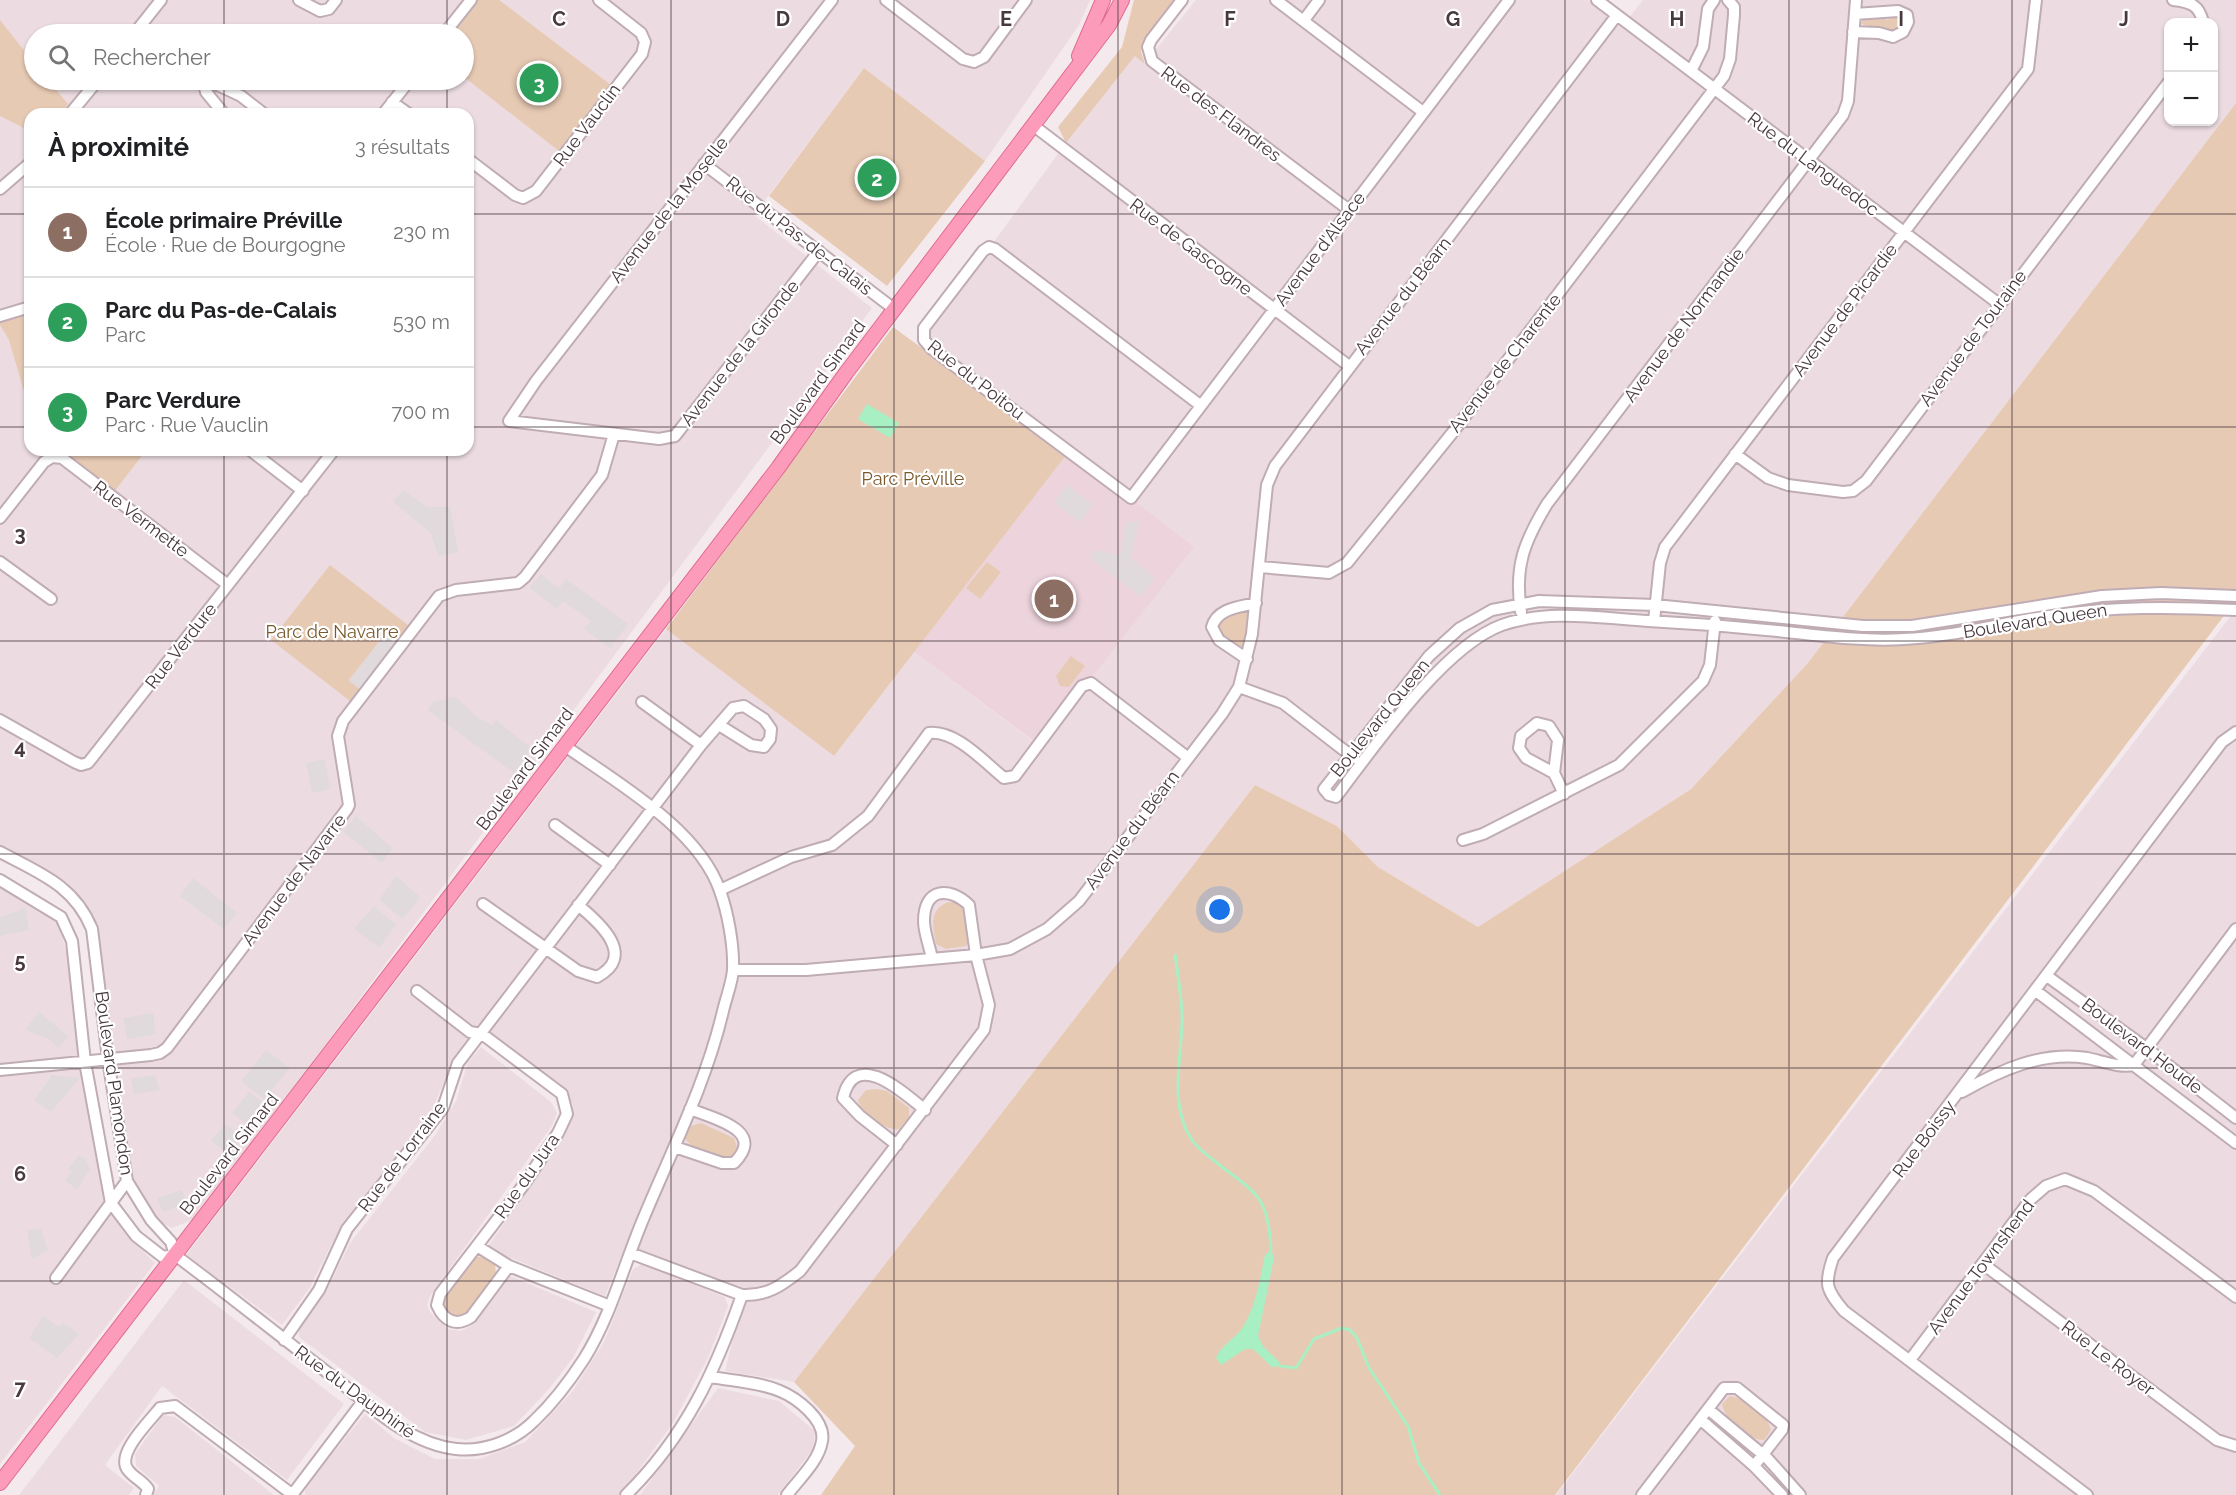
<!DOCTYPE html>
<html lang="fr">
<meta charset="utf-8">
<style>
:root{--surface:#fff;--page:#f6f6f6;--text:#202124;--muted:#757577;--line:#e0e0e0;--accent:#1a73e8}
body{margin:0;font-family:Raleway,sans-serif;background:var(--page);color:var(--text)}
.controls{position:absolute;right:18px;top:18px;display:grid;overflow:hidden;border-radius:12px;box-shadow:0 2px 4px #0004}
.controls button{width:54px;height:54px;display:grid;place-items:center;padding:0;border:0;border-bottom:2px solid var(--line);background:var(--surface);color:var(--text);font:30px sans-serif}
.you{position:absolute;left:1220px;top:910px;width:21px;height:21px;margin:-15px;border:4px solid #fff;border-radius:50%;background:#1a73e8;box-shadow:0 0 0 9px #1a73e833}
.badge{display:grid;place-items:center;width:39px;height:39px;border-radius:50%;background:var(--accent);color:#fff;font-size:20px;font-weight:700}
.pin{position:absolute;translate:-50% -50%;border:3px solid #fff;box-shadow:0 2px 6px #0006}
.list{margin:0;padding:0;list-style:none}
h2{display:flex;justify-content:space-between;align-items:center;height:78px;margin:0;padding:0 24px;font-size:26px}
h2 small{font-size:20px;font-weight:400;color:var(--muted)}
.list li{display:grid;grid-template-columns:39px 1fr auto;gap:18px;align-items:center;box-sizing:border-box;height:90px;padding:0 24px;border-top:2px solid var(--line)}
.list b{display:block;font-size:22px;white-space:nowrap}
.list p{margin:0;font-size:20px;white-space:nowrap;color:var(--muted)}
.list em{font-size:20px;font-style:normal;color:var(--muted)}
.icon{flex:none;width:33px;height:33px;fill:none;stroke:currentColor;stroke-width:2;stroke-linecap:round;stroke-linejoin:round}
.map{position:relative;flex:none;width:2236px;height:1495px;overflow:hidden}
.search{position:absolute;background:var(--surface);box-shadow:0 2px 4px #0004;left:24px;top:24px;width:450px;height:66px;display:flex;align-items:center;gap:15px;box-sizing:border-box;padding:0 21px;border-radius:33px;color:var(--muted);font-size:22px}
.panel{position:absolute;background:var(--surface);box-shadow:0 2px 4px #0004;left:24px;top:108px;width:450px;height:348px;border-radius:18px}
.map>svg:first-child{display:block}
</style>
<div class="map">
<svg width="2236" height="1495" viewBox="0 0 2236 1495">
<rect width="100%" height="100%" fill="#f4eaed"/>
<path fill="#ecdce2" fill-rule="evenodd" d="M0 0H1090L1079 25 985 161 864 68 754 215 872 308 197 1218 172 1228 158 1221 131 1181 95 918 68 883 0 846ZM34 34H464V80H34ZM30 114H468V450H30Z
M1196 0H1588L1623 25 1643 0H2236V103L1807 664 1691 789 1478 927 1378 867 1337 826 1255 785 794 1382 725 1371 745 1290 626 1245 605 1296 506 1256 489 1245 564 1137 572 1119 573 1106 565 1089 478 1025 455 1055 433 1108 340 1228 309 1289 282 1325 186 1255 666 629 834 756 914 652 1038 745 930 353 919 344 1066 143 1135 56 1145 63ZM2168 22H2214V122H2168Z
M2236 609V1495H1556Z
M0 885 38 907 55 921 61 934 68 957 81 1070 104 1200 123 1231 155 1263 0 1464Z
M481 1047 551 1102 557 1113 552 1126 430 1296 427 1305 430 1312 448 1329 461 1331 472 1325 510 1276 596 1312 573 1358 548 1390 514 1426 466 1440 425 1432 299 1337V1327L325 1294 350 1243 436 1134 456 1101 468 1062Z
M642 1264 725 1297 728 1306 708 1358 673 1423 628 1485 618 1495H305V1487L365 1414 394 1438 435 1459H479L525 1442 572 1392 604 1342 633 1269Z
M184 1280 344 1404 287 1480 162 1386 105 1465 134 1488 129 1495H19Z
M718 1388 779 1401 815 1431 813 1449 778 1495H640Z
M163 1415 175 1417 274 1495H153L159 1486 136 1466 135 1454Z"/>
<path fill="#edd4dc" d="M1067 454 1131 498 1194 547 1039 745 914 652Z"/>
<path fill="#e7cab4" d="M471 0H499L615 88 564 155 464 77V34H444Z
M1134 0H1174L1142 43 1141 52 1145 64 1135 56 1066 143 1058 127 1122 47Z
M1898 16 1903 21 1900 28 1893 32 1861 24 1864 19 1885 17 1886 20Z
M0 20 34 63V80H48L68 104 60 114H30V131L0 116Z
M864 68 985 161 887 286 769 196Z
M2236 103V600L1555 1495H821L855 1446 794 1382 1255 785 1337 826 1378 867 1478 927 1691 789 1807 664Z
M30 307V412L9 340 0 325V316Z
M893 327 1067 454 834 756 666 629Z
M41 450H140L144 453 111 496 62 458 44 462Z
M987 562 1001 572 980 599 966 588Z
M330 565 408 625 398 640 387 632 349 680 360 689 350 701 271 640Z
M1244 611 1250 617 1245 645 1238 647 1222 639 1217 627C1221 615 1232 614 1244 611Z
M1071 656 1085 666 1069 687 1060 686 1056 676Z
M948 902 958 903C967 915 975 932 966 946L946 949 936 944C933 926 928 910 948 902Z
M877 1089 887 1091 909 1108V1117L899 1129C886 1131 860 1113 858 1100L866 1090Z
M701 1123 734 1138 737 1147 732 1156C720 1161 691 1150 685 1138L691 1126Z
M485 1256 495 1264 496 1274 468 1313 461 1317 450 1314 443 1305 444 1298 477 1257Z
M1730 1396C1743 1397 1769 1417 1771 1430L1764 1440C1752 1442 1722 1416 1722 1404Z"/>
<path fill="#e0dadc" d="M1067 485 1093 505 1079 522 1054 502Z
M403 490 427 507H450L458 552 438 556 431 533 393 502Z
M1140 521 1131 558 1155 578 1141 597 1089 557 1095 550 1120 555 1126 522Z
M541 574 559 588 566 579 628 624 610 648 584 629 591 621 563 601 557 609 529 587Z
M387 631 398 640 360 689 349 681Z
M456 697 477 717 492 725 496 720 532 749 514 773 428 710 433 702Z
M325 759 330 789 312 793 306 763Z
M356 816 392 848 382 863 343 832Z
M396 876 420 897 403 919 379 900Z
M193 878 237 913 224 929 180 896Z
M374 906 396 925 379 948 354 929Z
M26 908 29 930 0 936V917Z
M39 1012 68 1036 59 1048 49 1039 25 1030Z
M153 1013 156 1034 127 1039 123 1018Z
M266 1050 290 1068 264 1099 241 1081Z
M52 1075 80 1078 51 1112 34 1100Z
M155 1075 160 1090 134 1094 131 1078Z
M249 1092 262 1102 246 1123 232 1113Z
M225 1124 238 1135 227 1153 211 1141Z
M79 1155 86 1160 90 1169 77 1190 65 1180 72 1172 68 1169Z
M182 1190 187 1203 163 1212 157 1198Z
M41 1229 48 1250 32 1259 27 1230Z
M43 1316 59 1327 63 1323 79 1334 57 1358 29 1338Z"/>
<path fill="#a8efc3" d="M867 404 899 423 890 438 858 419Z
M1271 1249 1274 1258 1258 1336 1263 1346 1279 1362 1280 1366 1272 1367 1253 1349H1245L1221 1365 1216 1358C1220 1346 1236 1338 1243 1327 1256 1306 1260 1279 1265 1255Z"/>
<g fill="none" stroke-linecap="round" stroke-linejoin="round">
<path stroke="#a8efc3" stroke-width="3" d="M1175 955C1178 976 1182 998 1182 1019 1182 1058 1168 1105 1192 1140 1198 1149 1208 1156 1216 1162 1256 1194 1268 1194 1271 1249
M1280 1366 1296 1368 1314 1339 1342 1328 1350 1330 1357 1338 1369 1368 1408 1426 1419 1463 1440 1495"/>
<g stroke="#c0acb4" stroke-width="14">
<path id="minor" d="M299 0 320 11 329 9 336 0
M886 0 963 59 974 62 984 57 1026 0
M1182 0 1151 40 1148 47 1152 61 1349 210
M1276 0 1423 112
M1597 0 1999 304
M2173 0C2191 2 2199 5 2203 22
M1304 20 1319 0
M1853 32 1879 33 1893 37 1903 32 1908 22 1907 15 1898 11 1855 14
M134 34 161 0
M444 34 471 0
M1691 71 1703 47 1708 9 1714 0
M203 80 206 92 224 114
M207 80 241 96 264 114
M392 102 409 114
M70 114 98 80
M383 114 410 80
M1034 126 1349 366
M468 159 515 195 523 198 536 191 642 54 645 42 641 33 599 0
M704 164 894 309
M0 189 30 163
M819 251 675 436 659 439 509 421 536 381 832 0
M0 316 30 307
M1200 405 995 249 989 247 983 251 924 328V340L932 349 1131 498 1509 0
M250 450 303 491
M1735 454 1768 478 1788 485 1843 492 1853 491 1866 481 2168 83
M0 518 44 462 52 457 62 458 228 585
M0 562 51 599
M1260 567 1329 573 1347 563 1453 432 1724 76 1730 59 1734 15V7L1728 0
M2236 596 2161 593 2102 596 1912 626H1863L1655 605 1539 601 1492 610 1460 628 1429 656 1324 789 1329 795 1336 797C1374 747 1444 646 1502 625 1548 609 1600 618 1648 621 1688 623 1727 626 1766 630 1812 634 1858 642 1904 639 1953 637 2000 623 2049 616 2112 606 2173 607 2236 610
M1521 612C1514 567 1524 542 1547 504L1843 115 1848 101 1856 0
M1654 621 1660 563 1665 547 2028 69 2036 0
M1247 659 1219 640 1212 627C1217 608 1240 607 1256 603
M1239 687 1283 703 1354 758
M642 702 701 745
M0 720 74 762 81 765 88 763 334 450
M1554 773 1526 758 1519 748 1521 736 1537 723 1549 726 1558 740 1554 773 1564 794
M555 825 610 865
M1463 840 1483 834 1619 765 1703 681 1710 665 1715 621
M0 852C39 873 74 885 92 929L108 1059 127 1181 151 1220 171 1242 175 1255
M0 880 61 917 72 941 85 1062 111 1203 136 1236 163 1257 175 1255
M720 890 791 857 832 845 868 816 929 733C956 730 984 762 1004 778L1015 776 1082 686 1091 683 1187 757
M483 904 578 971 597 977C637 956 600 923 578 905
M733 970H806L976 955 1010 949 1047 929 1079 901 1222 714 1239 687 1252 634 1267 485 1275 466 1617 15
M2047 976 2146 1048 2236 1118
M417 991 470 1032 482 1034 562 1094 567 1114 558 1133 522 1187 440 1294 437 1305C444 1321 456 1327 471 1317L509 1266
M2036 991 2236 1143
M2134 1065 2236 929
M0 1070 151 1055 160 1053 167 1048 347 809 349 805 338 736 343 721 439 596 456 590 518 583 525 577 602 475 614 434
M1962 1092C2000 1070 2042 1051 2087 1058 2102 1061 2119 1068 2134 1065
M897 1145 860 1116 843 1098C855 1047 904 1093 925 1110
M675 1147 722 1163H734C767 1130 714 1119 690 1109
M477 1246 509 1266 610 1306
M630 1253 742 1295C767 1296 781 1286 800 1271L984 1030 989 1005 976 955 969 905C949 886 924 888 924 921 924 933 930 947 932 959
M175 1255C229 1295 282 1338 336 1379 371 1406 409 1444 456 1449 484 1452 514 1441 534 1421 552 1404 571 1379 584 1359 611 1316 624 1264 644 1217 672 1150 706 1083 723 1011 726 998 732 983 733 970 734 946 728 913 720 891 699 829 616 782 565 746
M1983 1264 2217 1440 2236 1446
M56 1278 127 1181
M284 1340 319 1290 347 1229 443 1108 458 1063 701 745 733 708 744 706 764 719 771 729 770 739 764 747 751 745 719 725
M1910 1360 2031 1199 2046 1186 2065 1179 2094 1191 2236 1297
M711 1377C733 1381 759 1382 780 1391 797 1398 826 1420 822 1441 819 1461 799 1479 787 1495
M1708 1409 1767 1458 1800 1495
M1700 1419 1754 1466 1782 1495
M146 1495 148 1489C143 1481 134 1478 128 1470 115 1454 150 1421 160 1408L175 1406 293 1495
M292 1495 364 1400
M626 1495C685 1437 715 1372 742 1295
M1642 1495 1724 1388H1737L1783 1425 1782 1430 1754 1466
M2087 1495 1844 1311C1826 1290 1824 1284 1833 1258L2222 742 2236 732"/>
</g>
<g stroke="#e16b92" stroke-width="16">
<path id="major" d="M1079 56 1103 0
M0 1483 778 468 846 373 1109 25 1122 0"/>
</g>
<use href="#minor" stroke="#fff" stroke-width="10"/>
<use href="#major" stroke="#fc9cba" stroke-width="14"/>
</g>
<path fill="none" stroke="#48383f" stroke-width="1.5" stroke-opacity="0.55" d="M224 0V34M447 0V34M671 0V1495M894 0V1495M1118 0V1495M1342 0V1495M1565 0V1495M1789 0V1495M2012 0V1495M224 80V114M447 80V114M0 214H30M468 214H2236M0 427H30M468 427H2236M224 450V1495M447 450V1495M0 641H2236M0 854H2236M0 1068H2236M0 1281H2236"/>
<g text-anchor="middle" stroke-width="4.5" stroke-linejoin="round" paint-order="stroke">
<g font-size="18" fill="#48383f" stroke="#fff">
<text transform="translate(1221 114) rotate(37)" y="6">Rue des Flandres</text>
<text transform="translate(587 125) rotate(-53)" y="6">Rue Vauclin</text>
<text transform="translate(1813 164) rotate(37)" y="6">Rue du Languedoc</text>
<text transform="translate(669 210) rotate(-52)" y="6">Avenue de la Moselle</text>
<text transform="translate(799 236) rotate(38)" y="6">Rue du Pas-de-Calais</text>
<text transform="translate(1191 247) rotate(37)" y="6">Rue de Gascogne</text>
<text transform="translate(1320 249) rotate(-53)" y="6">Avenue d'Alsace</text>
<text transform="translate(1403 296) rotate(-52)" y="6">Avenue du Béarn</text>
<text transform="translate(1845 310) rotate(-53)" y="6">Avenue de Picardie</text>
<text transform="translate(1684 325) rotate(-53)" y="6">Avenue de Normandie</text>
<text transform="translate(1973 338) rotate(-53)" y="6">Avenue de Touraine</text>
<text transform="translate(740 353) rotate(-52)" y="6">Avenue de la Gironde</text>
<text transform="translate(1505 363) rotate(-52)" y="6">Avenue de Charente</text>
<text transform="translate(976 380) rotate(38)" y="6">Rue du Poitou</text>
<text transform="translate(818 382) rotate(-54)" y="6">Boulevard Simard</text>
<text transform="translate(141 519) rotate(37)" y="6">Rue Vermette</text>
<text transform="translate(2035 621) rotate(-9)" y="6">Boulevard Queen</text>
<text transform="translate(181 646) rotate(-52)" y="6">Rue Verdure</text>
<text transform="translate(1380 718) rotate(-51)" y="6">Boulevard Queen</text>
<text transform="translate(525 769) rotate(-53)" y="6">Boulevard Simard</text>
<text transform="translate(1132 830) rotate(-53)" y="6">Avenue du Béarn</text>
<text transform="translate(294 880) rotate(-53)" y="6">Avenue de Navarre</text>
<text transform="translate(2142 1046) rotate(37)" y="6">Boulevard Houde</text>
<text transform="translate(114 1083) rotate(82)" y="6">Boulevard Plamondon</text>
<text transform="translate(1924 1139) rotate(-53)" y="6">Rue Boissy</text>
<text transform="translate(229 1154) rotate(-52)" y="6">Boulevard Simard</text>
<text transform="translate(402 1157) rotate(-53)" y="6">Rue de Lorraine</text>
<text transform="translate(527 1176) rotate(-55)" y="6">Rue du Jura</text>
<text transform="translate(1981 1267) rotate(-53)" y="6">Avenue Townshend</text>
<text transform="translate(2108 1358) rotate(37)" y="6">Rue Le Royer</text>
<text transform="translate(355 1392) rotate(36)" y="6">Rue du Dauphiné</text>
</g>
<g font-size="18" fill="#7a5a2c" stroke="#fff">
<text x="913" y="485">Parc Préville</text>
<text x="332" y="638">Parc de Navarre</text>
</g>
</g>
<g font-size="20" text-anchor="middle" font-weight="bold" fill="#48383f" stroke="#fff" stroke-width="4.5" stroke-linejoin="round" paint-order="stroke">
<text x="559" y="26">C</text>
<text x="783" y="26">D</text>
<text x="1006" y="26">E</text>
<text x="1230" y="26">F</text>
<text x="1453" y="26">G</text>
<text x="1677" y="26">H</text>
<text x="1901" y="26">I</text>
<text x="2124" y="26">J</text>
<text x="20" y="541">3</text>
<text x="20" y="754">4</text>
<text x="20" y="968">5</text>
<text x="20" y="1181">6</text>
<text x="20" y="1395">7</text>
</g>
</svg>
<div class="controls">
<button>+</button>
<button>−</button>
</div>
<div class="you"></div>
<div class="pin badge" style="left:1054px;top:599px;background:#8d6e63">1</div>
<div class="pin badge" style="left:877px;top:178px;background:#2e9e5b">2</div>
<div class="pin badge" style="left:539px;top:83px;background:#2e9e5b">3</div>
<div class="search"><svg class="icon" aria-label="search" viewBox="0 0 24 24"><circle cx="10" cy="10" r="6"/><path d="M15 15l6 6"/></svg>Rechercher</div>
<section class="panel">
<h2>À proximité<small>3 résultats</small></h2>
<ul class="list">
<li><span class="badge" style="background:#8d6e63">1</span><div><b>École primaire Préville</b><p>École · Rue de Bourgogne</p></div><em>230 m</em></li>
<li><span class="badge" style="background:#2e9e5b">2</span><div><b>Parc du Pas-de-Calais</b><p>Parc</p></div><em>530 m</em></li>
<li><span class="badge" style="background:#2e9e5b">3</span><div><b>Parc Verdure</b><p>Parc · Rue Vauclin</p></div><em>700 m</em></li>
</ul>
</section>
</div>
